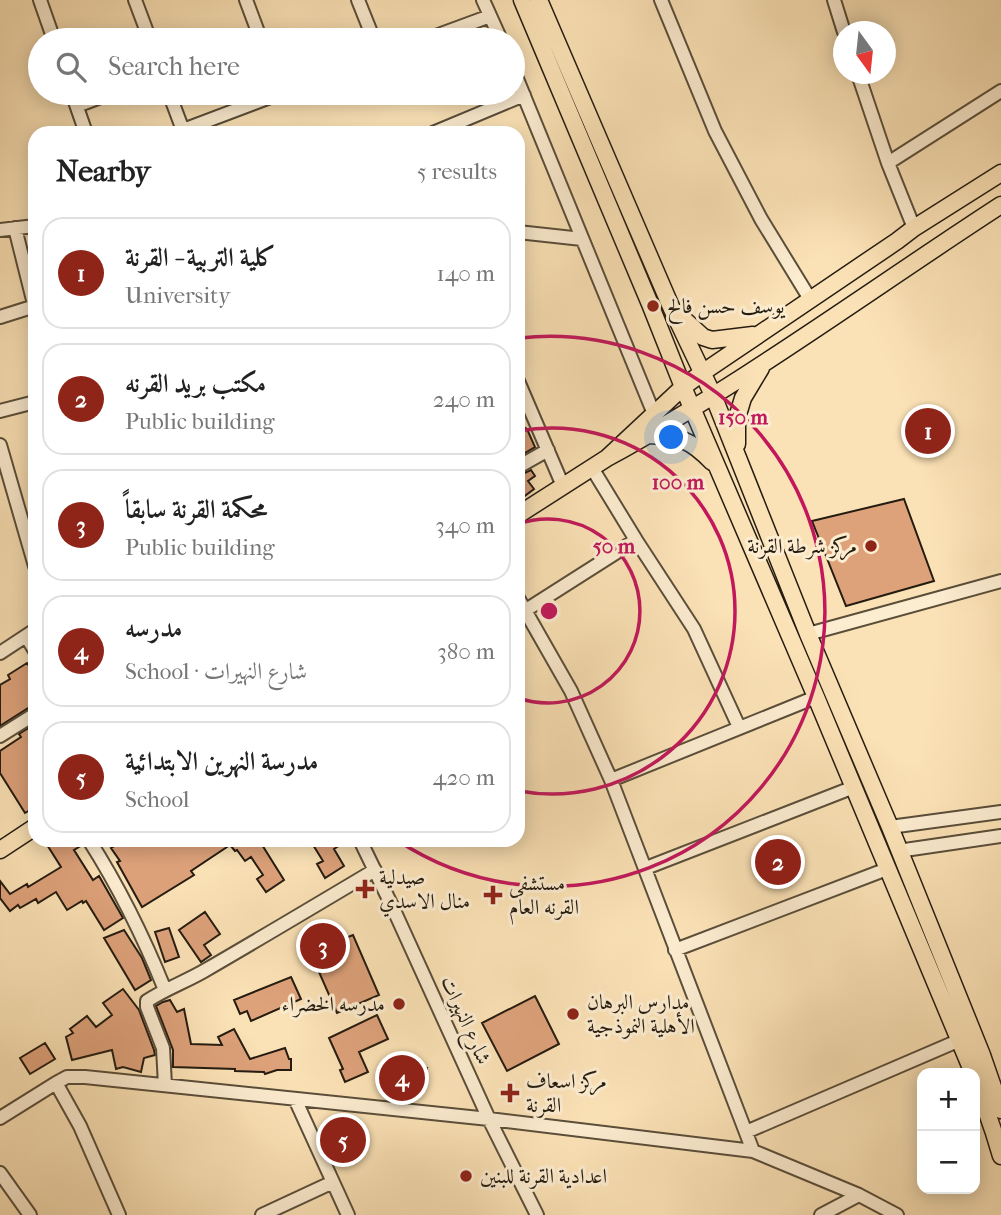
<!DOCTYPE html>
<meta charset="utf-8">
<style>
:root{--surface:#fff;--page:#f6f6f6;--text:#222;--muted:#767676;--line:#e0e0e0;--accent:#8f2418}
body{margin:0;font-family:"IM FELL French Canon",Amiri,serif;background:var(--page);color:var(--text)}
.controls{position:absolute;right:21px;bottom:21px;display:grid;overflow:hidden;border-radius:14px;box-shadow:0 4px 18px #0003}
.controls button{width:63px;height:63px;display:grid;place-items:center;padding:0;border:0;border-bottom:2px solid var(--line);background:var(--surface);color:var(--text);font:35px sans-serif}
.compass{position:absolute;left:833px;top:21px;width:63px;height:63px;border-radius:50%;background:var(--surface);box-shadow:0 4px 18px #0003;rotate:165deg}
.you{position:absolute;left:672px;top:438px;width:24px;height:24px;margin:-18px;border:5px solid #fff;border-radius:50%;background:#1a73e8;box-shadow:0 0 0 10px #1a73e833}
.badge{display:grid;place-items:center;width:46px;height:46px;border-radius:50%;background:var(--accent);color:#fff;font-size:23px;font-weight:700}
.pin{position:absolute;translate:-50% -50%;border:4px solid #fff;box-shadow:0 2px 7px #0006}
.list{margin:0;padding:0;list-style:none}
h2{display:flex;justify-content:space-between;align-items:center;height:91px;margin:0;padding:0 28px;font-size:30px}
h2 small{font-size:23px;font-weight:400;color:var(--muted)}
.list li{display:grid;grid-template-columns:46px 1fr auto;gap:21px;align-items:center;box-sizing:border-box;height:112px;margin:0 14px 14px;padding:0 14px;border:2px solid var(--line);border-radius:21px}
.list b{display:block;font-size:26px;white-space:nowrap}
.list p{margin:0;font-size:23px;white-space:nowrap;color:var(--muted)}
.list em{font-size:23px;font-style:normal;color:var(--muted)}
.icon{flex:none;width:38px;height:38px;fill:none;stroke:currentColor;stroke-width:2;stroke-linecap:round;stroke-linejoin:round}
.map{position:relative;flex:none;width:1001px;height:1215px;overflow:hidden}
.search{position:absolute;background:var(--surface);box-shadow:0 4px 18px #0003;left:28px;top:28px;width:497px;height:77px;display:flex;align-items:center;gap:18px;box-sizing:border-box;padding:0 24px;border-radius:38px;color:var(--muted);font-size:26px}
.panel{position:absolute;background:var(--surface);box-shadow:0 4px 18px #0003;left:28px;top:126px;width:497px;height:721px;border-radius:21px}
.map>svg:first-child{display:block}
</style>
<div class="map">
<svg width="1001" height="1215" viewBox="0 0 1001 1215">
<rect width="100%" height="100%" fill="#fbe2b6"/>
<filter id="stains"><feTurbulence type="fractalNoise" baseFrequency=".00286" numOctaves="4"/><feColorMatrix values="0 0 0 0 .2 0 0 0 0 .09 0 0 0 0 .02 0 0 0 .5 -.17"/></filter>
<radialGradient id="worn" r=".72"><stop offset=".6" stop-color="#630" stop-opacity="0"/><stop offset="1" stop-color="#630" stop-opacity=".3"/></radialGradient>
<path fill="#dea27b" stroke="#251c11" stroke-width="2" d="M518 424 527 429 535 447 518 457Z
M531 470 535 476 528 481 534 489 518 501V476Z
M904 499 934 581 846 606 812 521Z
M27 663 35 675V705L30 707 0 726V685L10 679 8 675Z
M35 724V807L25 813 0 773V751L21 737 19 734Z
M44 840H80L82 845 74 850 93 880 99 876 123 918 104 930 86 901 83 903 82 901 67 910 56 892 38 903 36 899 20 908 18 905 10 911 0 898V881L10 894 27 884 28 887 61 867Z
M116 840H259L284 880 266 892 257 879 263 875 251 857 245 861 237 850 235 851 230 845 191 871 194 875 142 907 117 862 120 861 111 848 118 844Z
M310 840H348L334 849 344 866 325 878 317 864 323 861Z
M205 912 220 934 204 945 211 955 201 962 179 930Z
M169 928 179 957 165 962 155 932Z
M124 930 142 958 151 980 135 990 104 938Z
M340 932 343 939 353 935 379 995 337 1013 308 947Z
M291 977 301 999 251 1021 247 1011 240 1014 234 1000Z
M123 989 139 1010 154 1050 155 1055 144 1058 141 1072 123 1067 116 1069 112 1050 72 1060 66 1037 73 1033 70 1029 87 1016 96 1027 112 1015 103 1003Z
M535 996 559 1044 507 1071 482 1023Z
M170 1000 177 1012 184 1009 191 1044 222 1045 218 1037 234 1029 250 1059 285 1048 289 1059H291V1070H277L265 1074 264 1072 235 1071V1069L173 1067V1050L156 1006 163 1002Z
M377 1015 388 1039 359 1052 368 1072 345 1082 340 1070 343 1069 329 1038Z
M45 1043 55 1059 30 1074 20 1058Z
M385 1065 427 1068 425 1089 384 1085Z"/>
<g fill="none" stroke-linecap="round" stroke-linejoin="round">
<g stroke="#5a4e3a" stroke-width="16">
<path id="minor" d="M40 0 54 40
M135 0 150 40
M246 0 261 40
M358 0 374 40
M483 0 501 40
M661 0 715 131 761 219 810 299
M834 0 844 32
M425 40 490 16
M513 69 654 414
M858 74 888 163 914 228
M72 93 86 133
M169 93 184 133
M77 106 111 93
M183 130 281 93
M433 133 524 95
M888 163 1001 91
M15 228 35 308
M0 230 35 226
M518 232 582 239
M0 317 35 306
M518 381 563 486
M0 411 35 402
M0 445 35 566
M518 467 548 450
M592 468 636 540 694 629 739 727
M518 598 571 691 611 780 753 1151
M526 610 636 540
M808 634 1001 581
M26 636 35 651
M0 653 35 630
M0 736 35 714
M611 780 816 697
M890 827 1001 812
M89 840C119 887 144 938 165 990
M360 840 393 908 489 1119 537 1215
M898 851 1001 836
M646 868 854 787
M675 950 887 869
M56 1083 80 1126 119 1215
M165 1085 163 1048 147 1007V1001C165 989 185 982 204 971 261 938 318 904 375 870
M295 1099 348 1215
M0 1118 56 1083 67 1077H85L489 1119 753 1151 859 1195 897 1215
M746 1132 960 1040
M0 1173 30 1215
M262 1215 333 1182
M821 1215 859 1195"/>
</g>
<g stroke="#251c11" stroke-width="19">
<path id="major" d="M522 0 650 304 683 387 816 697 973 1073
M539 0 672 309 713 395 808 634 890 827 982 1055 1001 1110
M1001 173 914 228 897 241 702 373 683 387 607 458C744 383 870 290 1001 205
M679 315 703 337 712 340 753 335
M650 435C680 437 690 439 712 462
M737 444V418L743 398 761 368
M518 515 607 458
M0 850 35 827
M975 1078 994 1133 1001 1156"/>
</g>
<use href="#minor" stroke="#fcecd0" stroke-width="12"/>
<use href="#major" stroke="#fbe2b6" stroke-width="16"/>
</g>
<g fill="none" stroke="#c2185b" stroke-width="3.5">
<path d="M518 524A92 92 0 1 1 518 698"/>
<path d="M519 431A183 183 0 1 1 519 791"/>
<path d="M520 338A275 275 0 1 1 397 840"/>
</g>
<g fill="#8f2418" stroke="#fcecd0" stroke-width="2.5">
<circle cx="653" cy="306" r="7"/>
<circle cx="871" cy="546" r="7"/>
<path d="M361.5 878.5h7v7h7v7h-7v7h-7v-7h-7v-7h7z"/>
<path d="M489.5 884.5h7v7h7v7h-7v7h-7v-7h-7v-7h7z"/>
<circle cx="399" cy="1004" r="7"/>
<circle cx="573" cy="1014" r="7"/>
<path d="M506.5 1082.5h7v7h7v7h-7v7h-7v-7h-7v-7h7z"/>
<circle cx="466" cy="1176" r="7"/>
</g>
<g text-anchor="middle" stroke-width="6" stroke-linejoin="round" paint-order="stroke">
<g font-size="21" fill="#251c11" stroke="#fcecd0" text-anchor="start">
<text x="667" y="313">يوسف حسن فالح</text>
<text x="857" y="553" text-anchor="end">مركز شرطة القرنة</text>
<text x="379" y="884">صيدلية<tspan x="379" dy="24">منال الاسدي</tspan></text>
<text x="509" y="890">مستشفى<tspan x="509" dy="24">القرنه العام</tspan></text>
<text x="587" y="1009">مدارس البرهان<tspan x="587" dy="24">الأهلية النموذجية</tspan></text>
<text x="385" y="1011" text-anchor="end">مدرسه الخضراء</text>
<text x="526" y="1088">مركز اسعاف<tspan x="526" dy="24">القرنة</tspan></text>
<text x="480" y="1183">اعدادية القرنة للبنين</text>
</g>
<g font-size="21" fill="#251c11" stroke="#fcecd0">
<text transform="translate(466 1020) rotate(66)" y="7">شارع النهيرات</text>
</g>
</g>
<circle cx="549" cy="611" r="10" fill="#c2185b" stroke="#fcecd0" stroke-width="3.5"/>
<g font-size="21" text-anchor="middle" font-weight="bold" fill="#c2185b" stroke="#fcecd0" stroke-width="6" stroke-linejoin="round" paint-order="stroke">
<text x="743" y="424">150 m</text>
<text x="678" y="489">100 m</text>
<text x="614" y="553">50 m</text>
</g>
<rect width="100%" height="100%" filter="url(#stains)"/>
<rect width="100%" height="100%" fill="url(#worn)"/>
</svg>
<div class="controls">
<button>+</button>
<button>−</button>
</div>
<svg class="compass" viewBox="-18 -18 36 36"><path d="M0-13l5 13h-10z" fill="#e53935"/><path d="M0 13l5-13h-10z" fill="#767676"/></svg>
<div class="you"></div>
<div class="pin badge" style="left:928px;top:431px">1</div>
<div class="pin badge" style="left:778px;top:862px">2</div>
<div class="pin badge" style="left:323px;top:946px">3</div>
<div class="pin badge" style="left:402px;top:1078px">4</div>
<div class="pin badge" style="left:343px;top:1140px">5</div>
<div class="search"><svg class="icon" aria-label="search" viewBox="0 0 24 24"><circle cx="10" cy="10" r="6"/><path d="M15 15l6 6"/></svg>Search here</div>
<section class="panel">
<h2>Nearby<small>5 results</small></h2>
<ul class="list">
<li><span class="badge">1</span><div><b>كلية التربية - القرنة</b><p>University</p></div><em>140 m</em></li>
<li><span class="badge">2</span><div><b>مكتب بريد القرنه</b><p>Public building</p></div><em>240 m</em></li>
<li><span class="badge">3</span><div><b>محكمة القرنة سابقاً</b><p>Public building</p></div><em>340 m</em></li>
<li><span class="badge">4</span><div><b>مدرسه</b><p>School · شارع النهيرات</p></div><em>380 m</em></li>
<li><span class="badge">5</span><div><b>مدرسة النهرين الابتدائية</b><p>School</p></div><em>420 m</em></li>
</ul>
</section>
</div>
